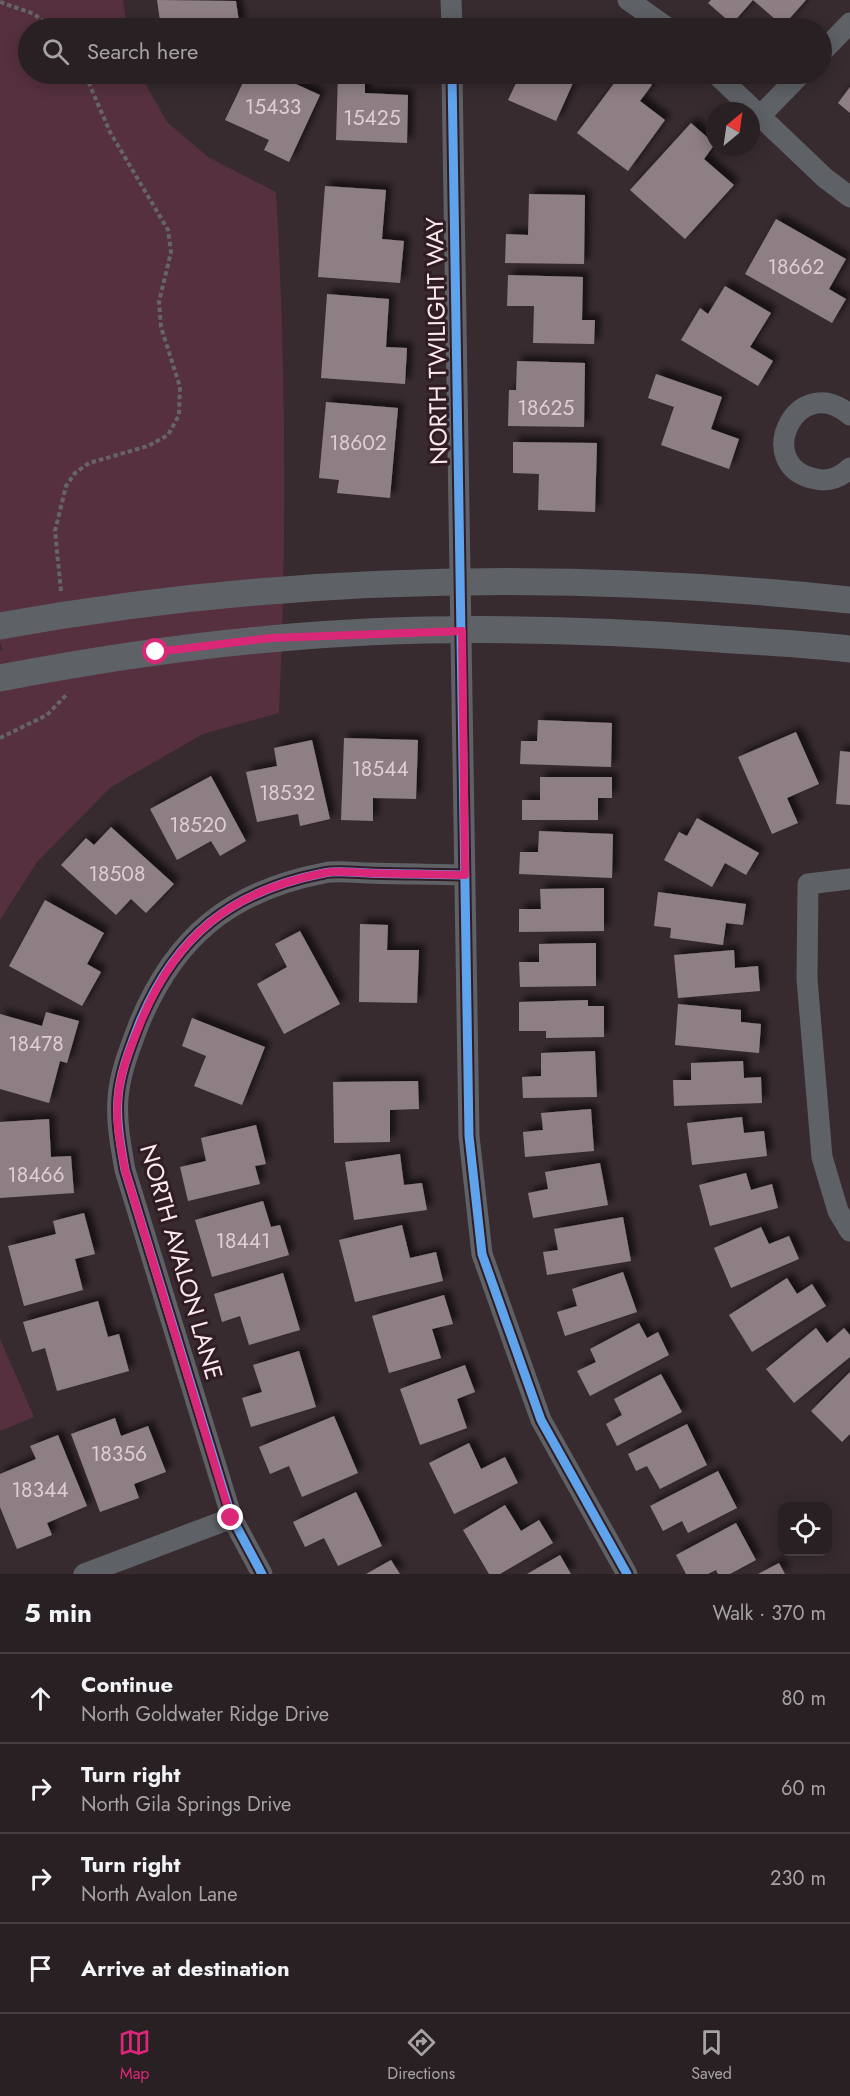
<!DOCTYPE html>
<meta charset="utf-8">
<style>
:root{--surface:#292023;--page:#31282b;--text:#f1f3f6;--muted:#a5a3a6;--line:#453e41;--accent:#db2777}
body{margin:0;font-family:Jost,sans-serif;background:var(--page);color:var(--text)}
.controls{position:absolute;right:18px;bottom:18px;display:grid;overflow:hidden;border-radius:12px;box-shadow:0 3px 15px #0003}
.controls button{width:54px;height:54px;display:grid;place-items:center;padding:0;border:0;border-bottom:2px solid var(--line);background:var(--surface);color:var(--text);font:30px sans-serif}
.compass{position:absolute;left:706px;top:102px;width:54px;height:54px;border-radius:50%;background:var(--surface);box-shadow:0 3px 15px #0003;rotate:29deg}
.stop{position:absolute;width:18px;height:18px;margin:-14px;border:4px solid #db2777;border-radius:50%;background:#fff}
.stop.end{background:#db2777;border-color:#fff;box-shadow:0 2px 6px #0008}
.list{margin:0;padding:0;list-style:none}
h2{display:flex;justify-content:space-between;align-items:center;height:78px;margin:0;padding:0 24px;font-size:26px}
h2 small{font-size:20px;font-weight:400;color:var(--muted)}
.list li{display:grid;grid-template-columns:39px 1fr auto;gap:18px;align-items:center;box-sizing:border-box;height:90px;padding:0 24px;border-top:2px solid var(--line)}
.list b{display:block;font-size:22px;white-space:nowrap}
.list p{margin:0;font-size:20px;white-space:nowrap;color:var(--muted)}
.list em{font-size:20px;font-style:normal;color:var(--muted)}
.icon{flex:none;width:33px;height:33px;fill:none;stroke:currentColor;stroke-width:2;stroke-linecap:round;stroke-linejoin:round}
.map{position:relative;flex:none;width:850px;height:1574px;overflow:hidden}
.search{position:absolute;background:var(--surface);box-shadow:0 3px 15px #0003;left:18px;right:18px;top:18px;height:66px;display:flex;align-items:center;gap:15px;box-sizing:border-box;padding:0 21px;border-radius:33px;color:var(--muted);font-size:22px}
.sheet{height:438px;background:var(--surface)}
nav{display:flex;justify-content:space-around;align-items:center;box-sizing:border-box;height:84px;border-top:2px solid var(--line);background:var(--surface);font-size:16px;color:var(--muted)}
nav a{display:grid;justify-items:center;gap:3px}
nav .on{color:var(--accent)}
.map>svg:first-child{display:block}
</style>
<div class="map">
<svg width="850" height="1574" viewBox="0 0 850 1574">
<defs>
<filter id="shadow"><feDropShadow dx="5.5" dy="-5.5" stdDeviation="3" flood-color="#0009"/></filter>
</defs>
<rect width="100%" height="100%" fill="#372b2f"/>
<path fill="#56303f" d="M0 0H123L127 28H28V74H140L167 122 208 157 276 192C286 365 287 540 279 713L203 734 111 787 37 862 0 920V651L3 650 0 643Z
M0 1339 34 1417 0 1431Z"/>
<path fill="#8e7f84" filter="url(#shadow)" d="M157 0 236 1 240 28H161Z
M711 0H806L783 26 753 0 732 24 708 3Z
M247 74H288L285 79 320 95 289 162 264 150 269 140 225 120Z
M338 74H365V93L408 95 407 143 336 140Z
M501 74H577L556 121 508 100 517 81Z
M621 74H636L652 85 640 101 665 120 628 171 577 133Z
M850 87V113L838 103Z
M691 123 715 144 704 159 734 185 685 239 630 190Z
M325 186 386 190 382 239 404 241 400 283 318 277Z
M529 194 585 195 584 264 505 263 506 234 528 235Z
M776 219 846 259 829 289 846 299 832 323 745 274Z
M508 275 583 277 582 320H595L594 344 533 343 534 306H507Z
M725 286 771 313 750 347 773 361 758 386 681 340 700 308 708 314Z
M327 294 389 299 386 347 407 348 405 384 321 378Z
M517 361 585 363 584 427 508 426 509 390H516Z
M656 374 722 397 711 429 739 439 729 469 661 445 674 407 648 398Z
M326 402 398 408 390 498 337 493 339 480 319 478Z
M513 442 597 443 595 512 538 510 539 474 513 473Z
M538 720 612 723 611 767 520 764 521 741H537Z
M796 732 819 784 787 798 798 823 772 834 738 757Z
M344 738 418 740 416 799 373 798V821L341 820Z
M312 740 330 819 300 826 298 814 257 822 246 772 277 766 274 748Z
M840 751 850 752V805L836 804Z
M211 776 246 841 220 856 211 841 177 860 150 809Z
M540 777H612V798H598V820H522V800H540Z
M697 818 759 853 746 875 725 863 712 887 664 860 679 832 687 836Z
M111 827 174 884 146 913 131 899 116 915 61 865 86 838 94 845Z
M539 831 613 834 612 878 519 874 520 852H538Z
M604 888V931L519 932V909H541L540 889Z
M658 892 746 904 743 925 726 923 723 945 670 938 671 928 654 926Z
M45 900 104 933 87 964 101 972 82 1006 9 966Z
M360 924 388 925 387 950H419L417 1003 359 1002Z
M300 931 340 1004 284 1034 257 984 287 967 275 944Z
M596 943V986L520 987 519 962H539V944Z
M734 950 735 968 758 966 760 991 678 998 674 955Z
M588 1000V1006H604V1037L546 1038V1031H519V1002Z
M678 1004 741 1010V1022L761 1024 759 1053 675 1045Z
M46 1012 79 1021 67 1063 60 1061 49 1103 0 1089V1014L42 1026Z
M192 1018 265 1047 242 1105 194 1086 206 1056 182 1046Z
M595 1051 597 1097 523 1098 522 1077 541 1076V1053Z
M743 1061 744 1078 761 1077 762 1103 674 1106 673 1080H691V1063Z
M418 1081 419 1109 390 1110V1142L334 1143 333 1082Z
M591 1109 594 1151 525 1157 523 1132 543 1130 541 1113Z
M742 1117 744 1133 764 1131 767 1156 692 1165 687 1123Z
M49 1119 51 1157 71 1156 74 1193 0 1198V1122Z
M256 1125 266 1164 255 1166 260 1184 188 1201 180 1167 206 1161 201 1138Z
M400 1154 404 1185 422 1183 427 1210 354 1220 345 1162Z
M600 1163 608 1205 533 1218 528 1193 548 1189 545 1172Z
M746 1173 751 1190 772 1184 778 1208 710 1226 699 1185Z
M263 1201 271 1227 280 1225 289 1255 212 1277 195 1220Z
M84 1213 95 1254 75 1259 83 1290 24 1306 8 1246 56 1234 53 1221Z
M623 1217 631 1261 547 1275 543 1252 558 1250 554 1229Z
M402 1225 410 1258 436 1252 443 1281 355 1302 339 1240Z
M761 1227 769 1244 789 1236 799 1259 731 1288 714 1248Z
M623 1272 637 1312 565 1336 557 1312 577 1306 572 1289Z
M283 1273 300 1330 249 1345 240 1316 222 1322 214 1294Z
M787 1278 797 1294 812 1284 826 1306 752 1352 729 1315Z
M444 1295 453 1324 432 1329 441 1358 389 1373 372 1316Z
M98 1301 108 1337 119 1334 129 1371 57 1391 45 1348 32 1352 23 1322Z
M639 1323 647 1338 658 1332 669 1355 590 1396 577 1371 596 1362 590 1349Z
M816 1328 827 1343 844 1328 850 1335V1357L794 1403 766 1369Z
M299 1351 316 1407 251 1427 242 1398 262 1392 253 1365Z
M465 1365 475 1392 457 1399 467 1428 420 1445 400 1389Z
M850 1372V1434L842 1442 811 1411Z
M661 1374 682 1412 617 1446 606 1424 622 1415 614 1399Z
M334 1416 358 1473 302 1497 289 1466 270 1474 259 1447Z
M115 1418 121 1436 148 1426 166 1472 134 1484 139 1498 100 1512 71 1434Z
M687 1424 707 1465 660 1489 647 1466 636 1471 628 1454Z
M58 1435 87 1506 47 1523 52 1535 17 1549 0 1507V1474L36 1459 30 1446Z
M469 1443 481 1469 505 1457 518 1483 454 1514 429 1463Z
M718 1471 737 1508 688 1533 682 1521 663 1531 650 1506Z
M356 1492 382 1546 338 1566 324 1538 305 1547 293 1522Z
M505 1505 521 1531 539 1520 553 1543 500 1574H489L463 1530Z
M736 1523 756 1560 730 1574H718L716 1570 708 1574H686L676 1555Z
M560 1555 571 1574H527Z
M391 1560 400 1574H366Z
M779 1563 785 1574H758Z"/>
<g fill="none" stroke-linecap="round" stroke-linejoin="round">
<path stroke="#656568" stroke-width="4" stroke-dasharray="4.5 3" stroke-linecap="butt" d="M0 2 34 14 52 28
M61 591 55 531 66 486 75 473 89 463 148 446 168 435 179 415 180 387 161 327 159 302 171 252 168 230 110 132 85 74
M0 738 47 715 68 693"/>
<path stroke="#5e6165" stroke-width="21" d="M451 0 452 28
M628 0 668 28
M822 52 850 23
M452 74 469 1136 482 1254 541 1420 627 1574
M716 74 825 178 850 197
M760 116 801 74
M850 415C796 369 751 467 816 479 829 482 841 477 850 468
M850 879 808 884 807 979 822 1157 838 1211 850 1231
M84 1574 232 1518
M262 1574 232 1518 125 1170C121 1147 116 1122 118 1098 120 1072 130 1048 139 1024 175 936 231 891 324 873 338 870 355 873 369 873 401 874 433 874 465 875"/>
<path stroke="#5e6165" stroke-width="27" d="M0 626C281 575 566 570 850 600
M0 678C89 661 179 647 270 639 417 625 572 628 719 639 763 642 806 644 850 649"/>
<g stroke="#321c24" stroke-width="13">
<path id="cycleway" d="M452 74 469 1136 482 1254 541 1420 627 1574
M262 1574 232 1518 125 1170C121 1147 116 1122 118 1098 120 1072 130 1048 139 1024 175 936 231 891 324 873 338 870 355 873 369 873 401 874 433 874 465 875"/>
</g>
<use href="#cycleway" stroke="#60a3ed" stroke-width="9"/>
</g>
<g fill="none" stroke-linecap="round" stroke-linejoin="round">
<path stroke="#db2777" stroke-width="8" d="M156 652 271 638 462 631 465 875C433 874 401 874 369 873 355 873 338 870 324 873 231 891 175 936 140 1024 130 1048 120 1072 118 1098 115 1122 121 1147 125 1170L231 1518"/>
</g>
<g text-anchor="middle" stroke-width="6" stroke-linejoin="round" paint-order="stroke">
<g font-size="21" fill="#decfd4">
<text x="273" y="114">15433</text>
<text x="372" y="125">15425</text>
<text x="796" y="274">18662</text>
<text x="546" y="415">18625</text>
<text x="358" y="450">18602</text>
<text x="380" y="776">18544</text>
<text x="287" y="800">18532</text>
<text x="198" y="832">18520</text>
<text x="117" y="881">18508</text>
<text x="36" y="1051">18478</text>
<text x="36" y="1182">18466</text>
<text x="243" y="1248">18441</text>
<text x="119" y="1461">18356</text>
<text x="40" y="1497">18344</text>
</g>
<g font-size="24" fill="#f9eaef" stroke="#321c24">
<text transform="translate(437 341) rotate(-91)" y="8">NORTH TWILIGHT WAY</text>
<text transform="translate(181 1262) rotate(74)" y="8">NORTH AVALON LANE</text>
</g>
</g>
</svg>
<div class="controls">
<button><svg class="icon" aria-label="locate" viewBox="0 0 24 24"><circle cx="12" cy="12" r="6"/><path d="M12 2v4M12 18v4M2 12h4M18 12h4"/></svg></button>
</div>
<svg class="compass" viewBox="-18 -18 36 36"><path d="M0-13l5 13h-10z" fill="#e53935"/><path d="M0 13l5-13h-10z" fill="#a5a3a6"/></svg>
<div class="stop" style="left:156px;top:652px"></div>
<div class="stop end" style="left:231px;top:1518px"></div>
<div class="search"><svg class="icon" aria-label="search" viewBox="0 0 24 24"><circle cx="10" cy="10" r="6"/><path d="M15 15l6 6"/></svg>Search here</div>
</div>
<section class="sheet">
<h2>5 min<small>Walk · 370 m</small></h2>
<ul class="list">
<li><svg class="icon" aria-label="ahead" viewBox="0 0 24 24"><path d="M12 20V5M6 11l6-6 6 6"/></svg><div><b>Continue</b><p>North Goldwater Ridge Drive</p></div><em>80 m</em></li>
<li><svg class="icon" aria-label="right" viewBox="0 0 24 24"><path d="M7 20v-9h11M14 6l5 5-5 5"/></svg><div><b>Turn right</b><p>North Gila Springs Drive</p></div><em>60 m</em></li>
<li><svg class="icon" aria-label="right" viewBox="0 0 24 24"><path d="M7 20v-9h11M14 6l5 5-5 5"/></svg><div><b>Turn right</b><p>North Avalon Lane</p></div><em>230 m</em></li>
<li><svg class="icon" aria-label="arrive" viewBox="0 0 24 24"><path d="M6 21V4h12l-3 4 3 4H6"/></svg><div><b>Arrive at destination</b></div></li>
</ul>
</section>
<nav>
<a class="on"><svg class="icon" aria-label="map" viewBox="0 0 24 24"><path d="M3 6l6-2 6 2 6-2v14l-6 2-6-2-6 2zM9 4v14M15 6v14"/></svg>Map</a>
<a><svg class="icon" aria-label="directions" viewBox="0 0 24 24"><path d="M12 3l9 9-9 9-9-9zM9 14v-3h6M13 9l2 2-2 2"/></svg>Directions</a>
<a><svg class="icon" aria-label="saved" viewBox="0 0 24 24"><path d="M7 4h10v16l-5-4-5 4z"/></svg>Saved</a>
</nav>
